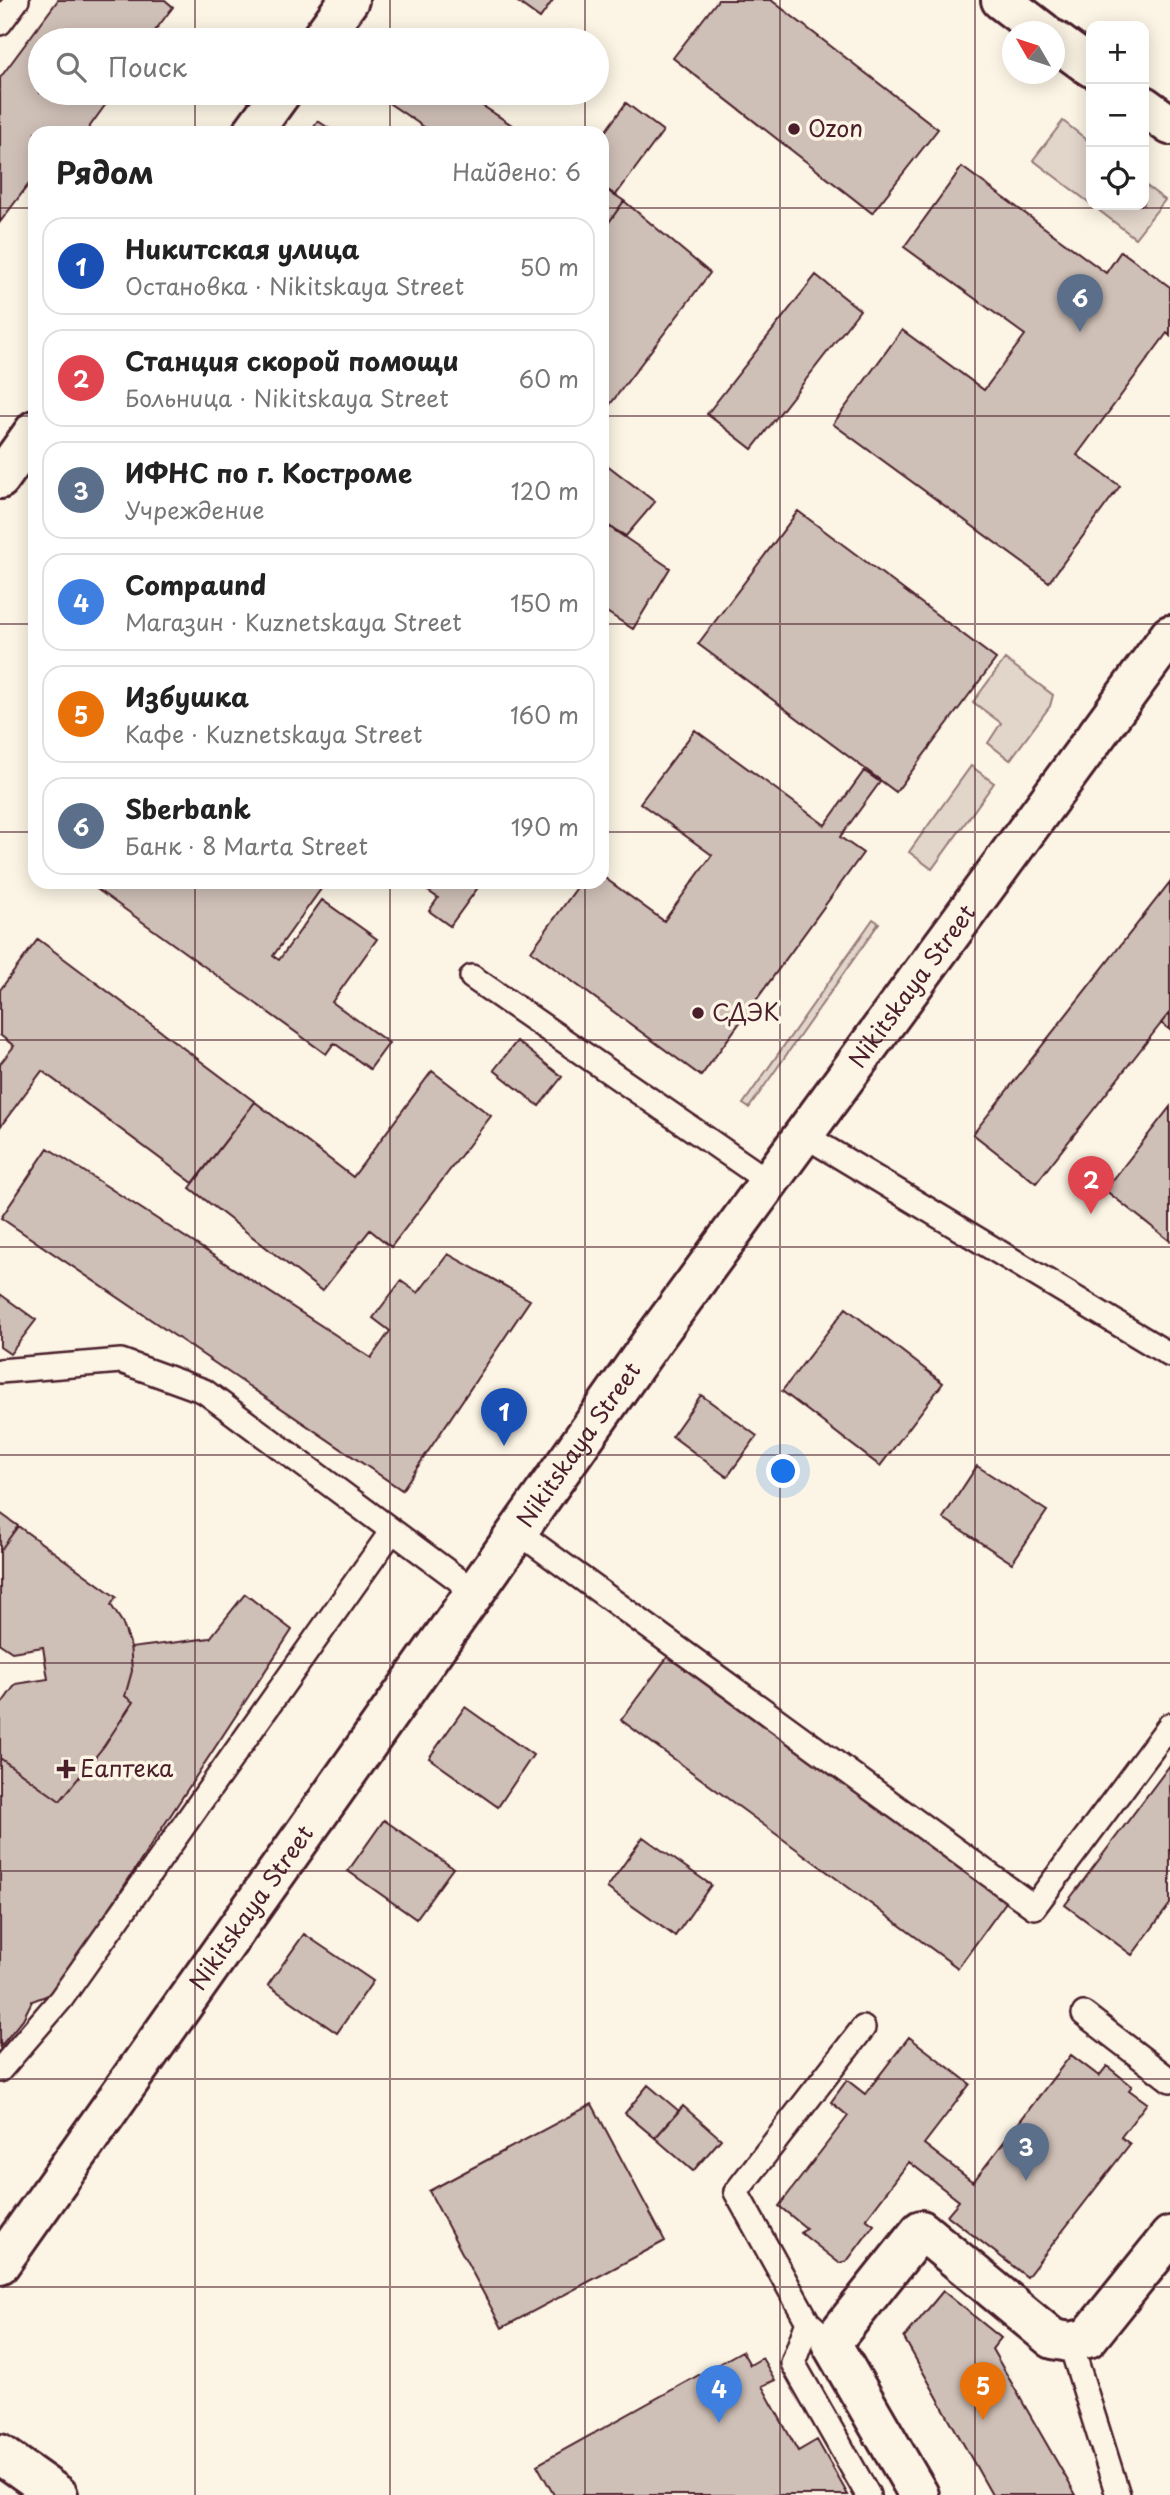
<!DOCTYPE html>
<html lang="ru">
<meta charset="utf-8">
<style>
:root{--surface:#fff;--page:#f6f6f6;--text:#222;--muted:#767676;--line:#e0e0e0;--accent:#111827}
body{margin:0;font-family:"Playpen Sans",sans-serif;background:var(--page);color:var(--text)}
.controls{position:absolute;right:21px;top:21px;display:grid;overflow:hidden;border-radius:14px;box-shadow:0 4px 18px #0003}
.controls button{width:63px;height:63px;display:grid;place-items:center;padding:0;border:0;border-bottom:2px solid var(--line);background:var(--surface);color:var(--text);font:35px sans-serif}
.compass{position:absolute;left:1002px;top:21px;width:63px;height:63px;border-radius:50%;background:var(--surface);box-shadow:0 4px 18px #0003;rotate:309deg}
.you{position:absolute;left:784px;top:1472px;width:24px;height:24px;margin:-18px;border:5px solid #fff;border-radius:50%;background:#1a73e8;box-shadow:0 0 0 10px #1a73e833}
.badge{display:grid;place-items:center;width:46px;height:46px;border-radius:50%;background:var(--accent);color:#fff;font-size:23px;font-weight:700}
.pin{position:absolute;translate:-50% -58px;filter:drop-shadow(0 2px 4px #0008)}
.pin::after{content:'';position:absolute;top:37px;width:24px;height:21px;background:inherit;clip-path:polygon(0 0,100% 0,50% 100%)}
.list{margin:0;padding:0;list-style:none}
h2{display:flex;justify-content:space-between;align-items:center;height:91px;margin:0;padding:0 28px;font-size:30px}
h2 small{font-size:23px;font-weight:400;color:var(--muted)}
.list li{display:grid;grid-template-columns:46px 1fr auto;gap:21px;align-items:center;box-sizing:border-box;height:98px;margin:0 14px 14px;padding:0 14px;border:2px solid var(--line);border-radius:21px}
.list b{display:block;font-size:26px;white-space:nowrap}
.list p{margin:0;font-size:23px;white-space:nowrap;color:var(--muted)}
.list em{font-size:23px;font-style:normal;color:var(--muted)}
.icon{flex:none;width:38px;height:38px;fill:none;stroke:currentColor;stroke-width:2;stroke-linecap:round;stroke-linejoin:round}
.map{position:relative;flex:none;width:1170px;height:2495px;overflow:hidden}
.search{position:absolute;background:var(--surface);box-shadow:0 4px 18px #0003;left:28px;top:28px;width:581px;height:77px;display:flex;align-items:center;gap:18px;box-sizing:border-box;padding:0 24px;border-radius:38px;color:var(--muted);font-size:26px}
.panel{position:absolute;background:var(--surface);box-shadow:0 4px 18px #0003;left:28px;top:126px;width:581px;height:763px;border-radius:21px}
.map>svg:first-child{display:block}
</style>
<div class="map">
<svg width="1170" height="2495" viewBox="0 0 1170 2495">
<rect width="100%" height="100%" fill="#fcf5e5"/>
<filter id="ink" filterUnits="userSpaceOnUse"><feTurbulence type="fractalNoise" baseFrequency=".0143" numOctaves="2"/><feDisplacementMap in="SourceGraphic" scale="14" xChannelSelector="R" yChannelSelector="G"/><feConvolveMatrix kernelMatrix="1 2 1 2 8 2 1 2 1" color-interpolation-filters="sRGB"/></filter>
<g filter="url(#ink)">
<path fill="#e2d5ca" stroke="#967a7a" stroke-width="2" d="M1063 121 1091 143V204L1033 160Z
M1144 184 1165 200 1135 238 1092 205H1144Z
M1005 659 1053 695 1050 706 1010 760 988 743 1001 723 973 702Z
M971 766 994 783 932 869 909 852Z
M873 919 879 923 749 1108 743 1104Z"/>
<path fill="#cfc0b7" stroke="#4a1f2b" stroke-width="2" d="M58 0H165L173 7 148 40 135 37 133 40H40V93H94L106 104 85 133H35V176L0 222V78Z
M515 0H553L540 18Z
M718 0H771L938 129 872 213 673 58Z
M366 28 384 40H359Z
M374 93H463L524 133H433Z
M626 103 663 131 615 196 602 186V136Z
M318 121 336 133H310Z
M962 167 1106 273 1121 251 1170 287V336L1167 333 1077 455 1120 486 1049 582 833 424 902 330 984 390 1025 335 904 247Z
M602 186 624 201 602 232Z
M624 201 710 273 602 415V232Z
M816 275 860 310 752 449 707 414Z
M602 461 655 502 626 536 602 522Z
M798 511 996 659 896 792 698 644Z
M602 522 670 568 633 629 602 609Z
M695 730 825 825 864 771 880 782 840 837 863 853 701 1076 531 951 581 882H602V876L664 921 712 855 640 803Z
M87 882H326L273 956 279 960 322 900 377 939 332 1002 389 1043 370 1069 334 1043 326 1054Z
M415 882H482L450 926 429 911 438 898Z
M1170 882V1012L1036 1183 973 1134Z
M38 939 255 1102 193 1183 42 1071 0 1127V1064L14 1046 0 1035V990Z
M1170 1012V1030L1161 1023Z
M517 1041 562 1077 539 1106 494 1070Z
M432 1071 491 1116 391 1247 370 1230 322 1291 190 1188 255 1102 353 1177Z
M1170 1107V1241L1105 1190Z
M48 1148 371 1358 390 1331 373 1318 401 1281 418 1293 448 1254 530 1300 402 1490 1 1218Z
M0 1294 36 1320 10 1354 0 1347Z
M846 1308 943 1383 880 1466 782 1391Z
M701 1395 757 1436 727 1477 672 1436Z
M977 1466 1047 1511 1012 1563 943 1518Z
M0 1513 18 1526 0 1551Z
M0 1513 116 1597 111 1605 122 1622 131 1648 210 1638 245 1594 292 1630 54 1993 32 2001 23 2019 0 2047V1706L16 1684 48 1679 43 1647 12 1652 0 1644Z
M18 1526 116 1597 111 1605 122 1622 130 1643 132 1671 125 1696 133 1702 104 1746 60 1801 0 1758V1706L16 1684 48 1679 43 1647 12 1652 0 1644V1551Z
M669 1655 1006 1902 958 1968 621 1720Z
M465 1707 533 1755 498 1807 429 1758Z
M1170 1765V1904L1132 1955 1065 1905Z
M384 1820 453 1868 416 1919 348 1871Z
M643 1837 711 1885 675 1936 607 1888Z
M304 1934 373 1981 337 2033 268 1985Z
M909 2037 970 2084 924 2144 973 2182 1071 2055 1099 2076 1107 2066 1132 2086 1129 2090 1147 2103 1121 2137 1130 2144 1027 2277 947 2215 959 2201 909 2162 866 2219 874 2225 847 2261 839 2263 801 2233 806 2228 779 2206 848 2116 831 2102 847 2080 865 2094Z
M648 2085 679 2111 655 2138 625 2113Z
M592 2104 665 2241 502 2328 429 2191Z
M683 2106 721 2139 693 2171 655 2138Z
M943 2291 1001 2338 992 2349 1076 2495H992L904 2338Z
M742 2351 750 2365 762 2358 775 2380 762 2386 798 2451 817 2440 848 2495H554L537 2465Z"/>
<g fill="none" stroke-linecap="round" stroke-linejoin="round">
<g stroke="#4a1f2b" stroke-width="28">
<path id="service" d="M0 23 17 0
M472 977 769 1182
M804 1135 1170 1355
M0 1371 121 1361 204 1391 475 1592
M518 1532 1034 1907 1170 1725
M1084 2014 1170 2080
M0 2070 61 1999 392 1531
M808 2322 793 2363 868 2495
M1070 2342 1118 2495
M831 2343 808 2322 736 2192 863 2028"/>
</g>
<g stroke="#4a1f2b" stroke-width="44">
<path id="minor" d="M1001 0 1043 32
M320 40 349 0
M1054 40 1091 67
M1144 106 1170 125
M252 133 281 93
M0 479 35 430
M919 2495 831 2343 921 2230 1053 2339 1070 2342 1088 2338 1170 2236"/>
</g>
<g stroke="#4a1f2b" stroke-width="44">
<g id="tertiary">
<path id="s1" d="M0 2264 653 1340 1170 635"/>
</g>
</g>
<g stroke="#4a1f2b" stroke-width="44">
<path id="primary" d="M0 2454 58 2495"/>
</g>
<use href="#service" stroke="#fcf5e5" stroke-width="23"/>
<use href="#minor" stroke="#fcf5e5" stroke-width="38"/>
<use href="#tertiary" stroke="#fcf5e5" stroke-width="38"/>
<use href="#primary" stroke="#fcf5e5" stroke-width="38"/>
</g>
</g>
<path fill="none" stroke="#4a1f2b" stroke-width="2" stroke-opacity="0.55" d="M195 0V40M390 0V40M585 0V40M780 0V2495M975 0V2495M195 93V133M390 93V133M585 93V133M0 208H35M602 208H1170M0 416H35M602 416H1170M0 624H35M602 624H1170M0 832H35M602 832H1170M195 882V2495M390 882V2495M585 882V2495M0 1040H1170M0 1247H1170M0 1455H1170M0 1663H1170M0 1871H1170M0 2079H1170M0 2287H1170"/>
<g fill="#4a1f2b" stroke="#fcf5e5" stroke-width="2.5">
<circle cx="794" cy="129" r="7"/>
<circle cx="698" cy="1013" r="7"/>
<path d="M62.5 1758.5h7v7h7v7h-7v7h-7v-7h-7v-7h7z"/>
</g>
<g text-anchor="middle" stroke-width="7" stroke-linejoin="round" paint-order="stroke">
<g font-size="23" fill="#4a1f2b" stroke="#fcf5e5" text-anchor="start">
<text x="808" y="137">Ozon</text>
<text x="712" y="1021">СДЭК</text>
<text x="80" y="1777">Еаптека</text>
</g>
<g font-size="23" fill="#4a1f2b" stroke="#fcf5e5">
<text dy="8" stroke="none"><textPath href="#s1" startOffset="1570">Nikitskaya Street</textPath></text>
<text dy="8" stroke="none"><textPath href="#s1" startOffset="1003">Nikitskaya Street</textPath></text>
<text dy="8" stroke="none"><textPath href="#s1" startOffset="436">Nikitskaya Street</textPath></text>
</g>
</g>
</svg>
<div class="controls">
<button>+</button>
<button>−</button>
<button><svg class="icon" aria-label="locate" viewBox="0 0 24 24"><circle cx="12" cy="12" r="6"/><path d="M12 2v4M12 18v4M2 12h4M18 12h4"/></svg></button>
</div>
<svg class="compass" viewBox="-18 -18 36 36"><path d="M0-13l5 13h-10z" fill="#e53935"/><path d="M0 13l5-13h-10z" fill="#767676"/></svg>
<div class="you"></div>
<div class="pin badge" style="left:504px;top:1446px;background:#1a4fb4">1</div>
<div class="pin badge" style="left:1091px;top:1214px;background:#e0444e">2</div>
<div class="pin badge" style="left:1026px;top:2181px;background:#5c6f8a">3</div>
<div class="pin badge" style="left:719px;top:2423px;background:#3f7fe0">4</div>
<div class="pin badge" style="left:983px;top:2420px;background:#e8710a">5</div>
<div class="pin badge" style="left:1080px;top:332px;background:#5c6f8a">6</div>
<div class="search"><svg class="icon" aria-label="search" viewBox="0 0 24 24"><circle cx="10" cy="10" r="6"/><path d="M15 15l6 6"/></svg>Поиск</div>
<section class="panel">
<h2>Рядом<small>Найдено: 6</small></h2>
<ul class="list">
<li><span class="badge" style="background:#1a4fb4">1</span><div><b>Никитская улица</b><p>Остановка · Nikitskaya Street</p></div><em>50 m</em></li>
<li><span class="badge" style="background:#e0444e">2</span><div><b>Станция скорой помощи</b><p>Больница · Nikitskaya Street</p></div><em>60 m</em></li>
<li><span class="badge" style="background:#5c6f8a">3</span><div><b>ИФНС по г. Костроме</b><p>Учреждение</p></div><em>120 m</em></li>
<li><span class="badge" style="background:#3f7fe0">4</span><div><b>Compaund</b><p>Магазин · Kuznetskaya Street</p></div><em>150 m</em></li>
<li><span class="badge" style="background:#e8710a">5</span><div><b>Избушка</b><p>Кафе · Kuznetskaya Street</p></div><em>160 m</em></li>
<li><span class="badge" style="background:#5c6f8a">6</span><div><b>Sberbank</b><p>Банк · 8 Marta Street</p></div><em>190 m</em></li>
</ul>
</section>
</div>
